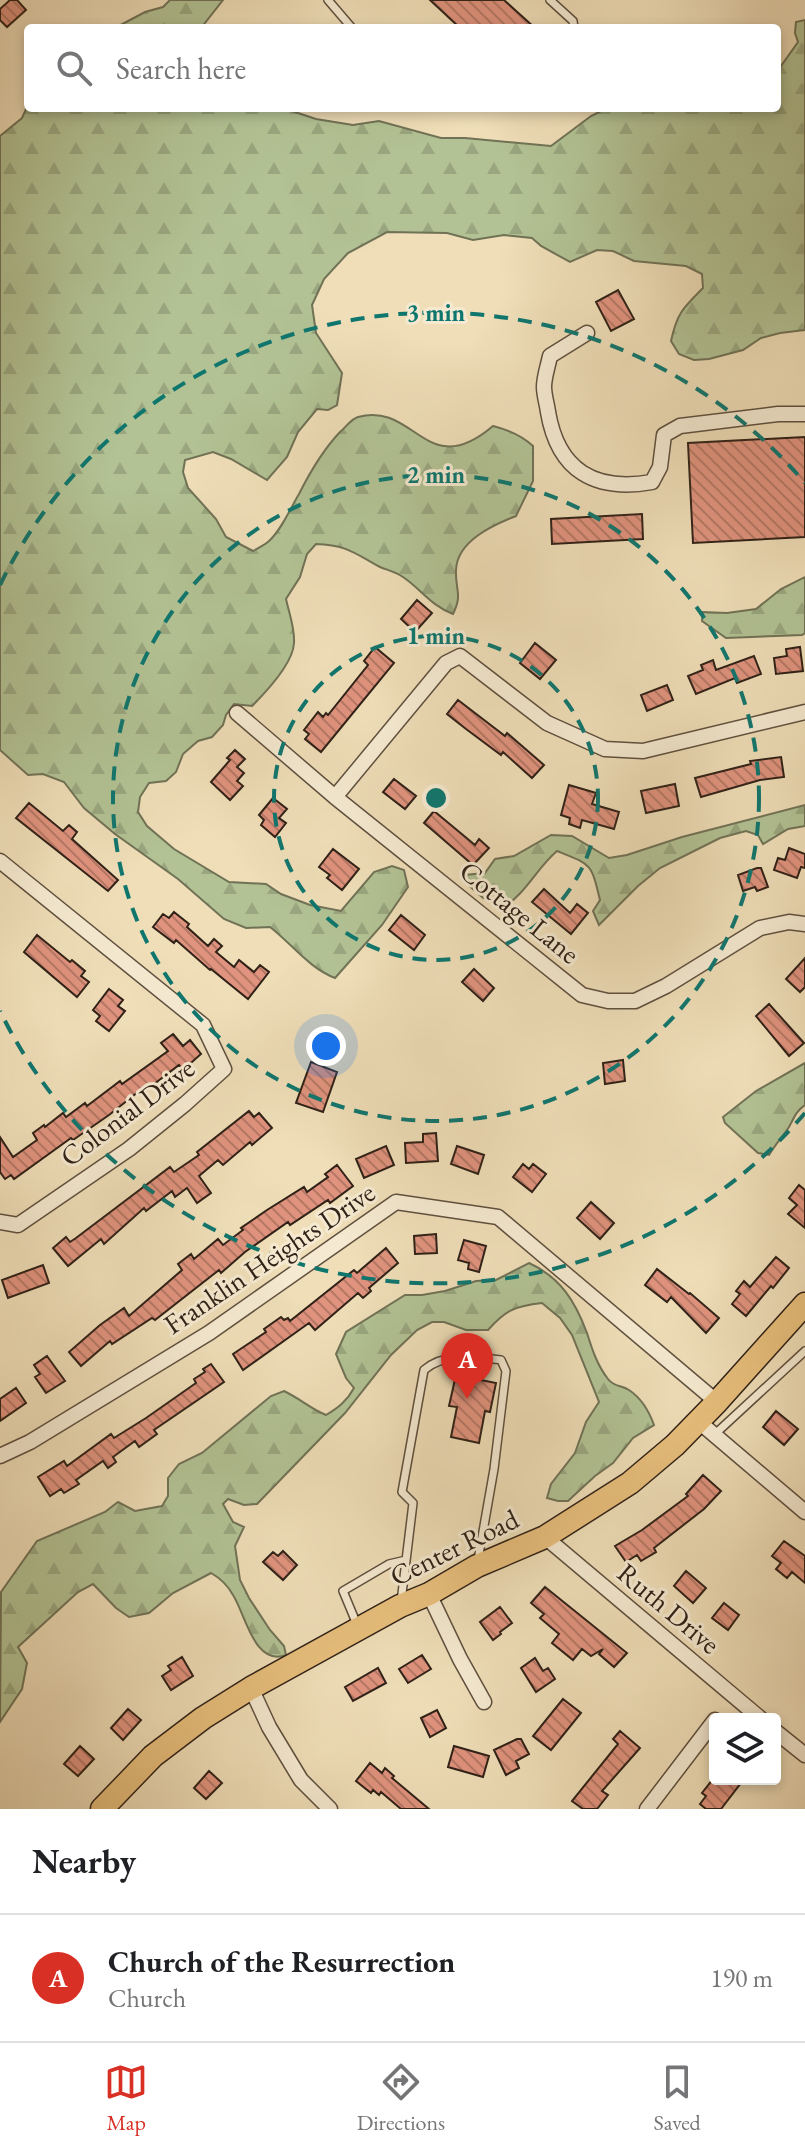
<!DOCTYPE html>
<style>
:root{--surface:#fff;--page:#f2f2f2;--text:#202124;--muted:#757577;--line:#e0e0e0;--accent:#d93025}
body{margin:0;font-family:"EB Garamond",serif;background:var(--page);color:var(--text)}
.controls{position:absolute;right:24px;bottom:24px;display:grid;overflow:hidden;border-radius:8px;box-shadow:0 4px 12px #0003}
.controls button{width:72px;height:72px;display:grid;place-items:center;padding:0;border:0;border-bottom:2px solid var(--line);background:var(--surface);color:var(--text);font:40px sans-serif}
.you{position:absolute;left:326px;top:1046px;width:28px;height:28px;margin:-20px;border:6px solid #fff;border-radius:50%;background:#1a73e8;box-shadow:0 0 0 12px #1a73e833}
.badge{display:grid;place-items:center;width:52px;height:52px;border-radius:50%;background:var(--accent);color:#fff;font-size:26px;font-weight:700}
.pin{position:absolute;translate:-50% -66px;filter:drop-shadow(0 2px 4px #0008)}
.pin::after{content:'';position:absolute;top:42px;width:28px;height:24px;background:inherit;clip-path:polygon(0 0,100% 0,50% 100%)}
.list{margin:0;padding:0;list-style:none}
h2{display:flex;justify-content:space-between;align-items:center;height:104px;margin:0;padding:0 32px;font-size:34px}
h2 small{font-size:26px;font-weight:400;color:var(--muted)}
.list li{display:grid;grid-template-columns:52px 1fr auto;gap:24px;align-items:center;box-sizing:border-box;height:128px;padding:0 32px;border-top:2px solid var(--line)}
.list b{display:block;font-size:30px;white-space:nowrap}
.list p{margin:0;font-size:26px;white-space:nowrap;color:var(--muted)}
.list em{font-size:26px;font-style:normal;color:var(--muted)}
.icon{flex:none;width:44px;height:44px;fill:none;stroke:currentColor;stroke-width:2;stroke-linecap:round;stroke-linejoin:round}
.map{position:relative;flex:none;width:805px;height:1809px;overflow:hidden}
.search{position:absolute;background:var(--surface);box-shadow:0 4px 12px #0003;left:24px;right:24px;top:24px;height:88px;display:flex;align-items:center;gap:20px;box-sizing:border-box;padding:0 28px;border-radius:8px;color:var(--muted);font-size:30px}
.sheet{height:232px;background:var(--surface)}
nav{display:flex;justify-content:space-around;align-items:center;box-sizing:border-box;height:112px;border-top:2px solid var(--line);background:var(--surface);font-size:22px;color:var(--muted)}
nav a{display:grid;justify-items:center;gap:4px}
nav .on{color:var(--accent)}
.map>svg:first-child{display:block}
</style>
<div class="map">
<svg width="805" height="1809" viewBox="0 0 805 1809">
<defs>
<pattern id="forest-firs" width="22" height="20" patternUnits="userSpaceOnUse" patternTransform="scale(2)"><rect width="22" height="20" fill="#b2c294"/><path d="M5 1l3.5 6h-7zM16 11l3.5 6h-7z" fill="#99a67f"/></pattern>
<pattern id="building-back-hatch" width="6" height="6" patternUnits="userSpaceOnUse" patternTransform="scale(2)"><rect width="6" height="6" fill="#e0937e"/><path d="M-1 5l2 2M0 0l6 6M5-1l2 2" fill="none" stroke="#b67866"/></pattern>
</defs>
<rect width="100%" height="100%" fill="#efdeb8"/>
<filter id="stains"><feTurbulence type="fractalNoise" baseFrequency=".0025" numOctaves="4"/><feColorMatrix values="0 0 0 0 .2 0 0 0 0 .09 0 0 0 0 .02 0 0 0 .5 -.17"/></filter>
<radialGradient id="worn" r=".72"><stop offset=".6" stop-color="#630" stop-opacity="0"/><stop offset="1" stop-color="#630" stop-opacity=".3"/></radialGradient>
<path fill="url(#forest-firs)" stroke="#707256" stroke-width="2" d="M170 0H223L201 28H115L145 12 163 7Z
M805 20V330L780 333 761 338 743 350 709 359 694 360 679 354 671 341C677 313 683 308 703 288L702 274 686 266 634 261 613 251 597 250 570 262 541 246 532 238 504 235 473 240 447 233 387 232 348 253 324 279 312 305 316 333 342 373 337 405 328 410 317 409 298 432 287 457 267 480 231 459 213 452 185 460 183 472 188 488 216 519 226 537 253 551C258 548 265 545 269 541 282 529 290 509 299 494 310 472 323 450 340 432 346 427 351 419 358 417 415 401 426 483 493 426 509 430 521 435 533 446V481L516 516C493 525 457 541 456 570 455 590 463 594 453 614 430 605 422 590 403 577 396 572 387 570 380 567 354 553 347 545 316 544L307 554 300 577 286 599C289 613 295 628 294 643 293 663 266 692 252 706L234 704 226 715 223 725 212 737 198 741 183 754 176 772 166 781 149 783 140 797 138 812 147 826 174 849 229 882 266 884 281 894 310 905 341 911 374 872 392 866 404 870 408 887 382 925 335 978C309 968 292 944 270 927L246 928 224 919 178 879 115 834 84 808 64 782 43 774 28 775 0 750V136L22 118 28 105V108H283L316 119 353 125 379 121 441 138H465L551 146 591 116 607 108H777V68L781 66 798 42 795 33 796 22Z
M805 577V633L802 635 726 638 702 621 703 612 727 613 756 609 781 589Z
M805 805V826L788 829 763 844 758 835 746 831 720 838 660 868 638 886 599 925 593 911 600 900C591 863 592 865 557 851 537 868 526 893 504 907L483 898 466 883 465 875 485 873 495 859 514 856 551 835 572 836 609 858 627 855 682 837Z
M805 1063V1105C796 1111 794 1118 789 1127 783 1136 775 1145 769 1155L758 1153 725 1123 723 1117 756 1091Z
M529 1263C561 1278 575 1301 587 1333 592 1349 597 1365 608 1379 614 1387 621 1385 629 1390 641 1398 649 1411 654 1425L633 1438 613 1463 595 1476 568 1501H558L547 1498 551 1484 575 1453 586 1422 599 1402 572 1335 560 1318 542 1303C515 1306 506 1310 488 1330H466L444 1322H432L417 1330 391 1355 345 1413 257 1504 244 1505 228 1499 223 1504 233 1522 244 1527 235 1546 240 1580 249 1598 270 1630 284 1646 286 1655C254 1667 245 1613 233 1595 228 1586 220 1578 211 1573L173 1593 149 1613 129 1617 116 1608 93 1584 78 1592 18 1647 27 1663 22 1689 0 1722 1 1592 37 1541 105 1512 118 1502 135 1511 162 1506 168 1496V1478L179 1464 202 1453 271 1396 284 1391C299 1398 311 1409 326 1415 338 1408 347 1401 354 1388L346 1378 336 1354 346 1332 405 1295H422L445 1291 476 1281 496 1280Z"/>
<path fill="url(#building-back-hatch)" stroke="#2f2117" stroke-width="2" d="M10 0H17L26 10 7 27 0 20V9Z
M430 0H504L535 28H460Z
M618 290 634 319 611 331 596 302Z
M805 437V537L693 543 688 443Z
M642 514 643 539 552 544 551 519Z
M417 600 432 613 415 632 401 619Z
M535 643 556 660 540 679 520 663Z
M375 647 394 663 321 752 305 739 309 734 304 730 318 712 323 717 326 713 328 715 368 665 364 661Z
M800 647 803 671 776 674 774 658 787 656 786 649Z
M754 656 761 674 737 683 735 678 696 694 688 676 703 670 701 665 713 660 716 670Z
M667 685 673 700 647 711 641 695Z
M458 700 505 736 507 733 544 765 532 778 503 752 501 755 466 729 447 714Z
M235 750 245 759 237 767 244 773 237 781 243 786 230 800 211 782 230 760 227 758Z
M781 757 784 777 760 780 701 797 695 778 751 764 750 761Z
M394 779 416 796 405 809 383 792Z
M675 784 679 806 646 813 641 791Z
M569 785 596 793 592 804 619 812 614 829 582 820 580 828 569 824 570 818 561 815Z
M273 798 287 809 279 818 286 823 275 837 261 825 264 820 259 815Z
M29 803 63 831 69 825 77 832 72 839 118 880 108 891 16 818Z
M434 811 475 845 479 839 489 848 473 865 424 823Z
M789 848 805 854V868L801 867 797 878 774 870 778 858 785 860Z
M333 849 359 869 342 890 327 878 330 875 319 867Z
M757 868H761L768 887 757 891 755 887 743 891 738 875Z
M544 889 570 913 577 904 588 913 571 934 532 902Z
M174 912 189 924 187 927 208 946 214 939 222 946 216 952 234 967 239 960 254 972 260 965 269 972 248 999 211 969 210 970 176 940 174 943 153 927 163 914 169 918Z
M401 915 425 935 414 950 389 930Z
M37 935 70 962 72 960 85 971 81 976 89 982 77 997 24 952Z
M805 958V987L800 992 786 979Z
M474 969 494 988 483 1001 462 982Z
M109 989 123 1000 118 1006 125 1011 109 1031 96 1021 100 1016 93 1010Z
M769 1004 804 1043 789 1056 756 1016Z
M173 1034 183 1046 190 1040 201 1054 183 1070 179 1065 145 1091 143 1088 109 1115 73 1140 71 1138 14 1179 11 1175 5 1179 0 1172V1137L13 1157 37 1140 33 1133 44 1125 45 1127 63 1113 66 1117 85 1103 87 1106 120 1081 122 1084 168 1051 161 1043Z
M623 1060 625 1081 605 1084 603 1063Z
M311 1062 337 1072 323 1112 296 1103Z
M249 1111 254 1117 259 1113 272 1128 252 1145 250 1142 223 1165 218 1160 199 1176 211 1193 197 1203 187 1188 175 1197 172 1191 146 1211 144 1208 104 1244 101 1239 68 1266 53 1248 66 1237 70 1242 76 1238 170 1167 174 1172 199 1155 197 1152Z
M436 1133 438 1161 406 1163 405 1143 423 1142V1134Z
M386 1146 394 1165 364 1178 356 1159Z
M457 1146 484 1155 478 1174 451 1164Z
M523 1164 529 1169 533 1164 546 1174 532 1192 513 1177Z
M337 1165 353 1186 330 1203 328 1200 290 1225 288 1222 245 1252 221 1273 219 1270 155 1320 152 1318 112 1344 110 1341 81 1366 69 1352 100 1325 124 1308 129 1316 182 1270 178 1264 191 1254 194 1259 218 1239 223 1245 243 1230 241 1228 267 1210 304 1187 307 1192 328 1177 325 1174Z
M799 1185 805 1190V1228L788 1214 797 1205 789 1198Z
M591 1202 614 1223 600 1239 577 1218Z
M436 1234 437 1253 415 1254 414 1236Z
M464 1240 486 1246 479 1272 468 1269 469 1263 458 1260Z
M386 1248 398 1263 369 1288 371 1291 363 1298 358 1293 315 1330 309 1323 243 1370 233 1354 266 1332 264 1329 281 1317 284 1320 288 1318 290 1321 354 1270 357 1273Z
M776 1257 789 1268 773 1288 771 1286 746 1316 732 1304 740 1294 736 1291 744 1281 750 1287Z
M43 1265 49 1283 8 1298 2 1280Z
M657 1269 689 1294 690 1293 719 1318 706 1333 671 1297 667 1302 645 1285Z
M47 1356 65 1381 46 1393 35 1377 40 1374 34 1365Z
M211 1364 224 1382 154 1430 157 1434 139 1447 135 1441 113 1457 116 1462 108 1468 103 1461 76 1480 79 1484 64 1493 61 1489 50 1496 38 1477 64 1461 67 1466 111 1434 114 1438 146 1418 196 1383 194 1379 205 1372 203 1369Z
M456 1375 496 1383 490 1412 485 1411 479 1443 451 1437 457 1407 449 1406Z
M16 1388 26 1403 0 1421V1399Z
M776 1411 798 1429 784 1445 763 1427Z
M703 1475 721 1491 704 1509 654 1548 656 1552 641 1561 637 1555 626 1562 615 1546 642 1530 688 1496 686 1494Z
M784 1541 805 1556V1583L792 1572 787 1578 776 1569 781 1563 772 1556Z
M283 1551 297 1565 283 1580 263 1562 273 1552 278 1556Z
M686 1571 706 1588 693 1603 674 1586Z
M545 1587 627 1653 614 1667 599 1654 603 1649 591 1656 582 1649 573 1660 552 1643 559 1634 540 1618 544 1614 531 1603Z
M724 1603 739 1615 728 1630 712 1618Z
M500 1607 512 1623 500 1632 501 1634 493 1640 480 1622Z
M422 1655 431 1669 408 1683 399 1669Z
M182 1657 193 1676 171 1690 162 1676 171 1670 168 1666Z
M535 1658 543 1671 548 1668 555 1679 536 1692 521 1668Z
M378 1668 386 1683 353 1701 345 1687Z
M563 1699 581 1713 551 1750 533 1736Z
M128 1709 141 1720 123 1740 111 1728Z
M437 1710 446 1728 430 1737 421 1718Z
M620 1731 640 1748 602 1791 608 1795 597 1809H583L572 1801 618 1744 613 1739Z
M517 1739H521L529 1754 516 1761 519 1768 506 1775 494 1750Z
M80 1746 94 1759 78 1776 64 1764Z
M454 1746 489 1756 483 1777 448 1767Z
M370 1763 382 1773 385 1768 394 1776 392 1778 429 1809H401L381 1792 379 1795 373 1790 371 1793 356 1781Z
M209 1771 222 1783 206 1799 194 1788Z
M713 1779H744L721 1809H706L700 1804 706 1796 702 1793Z"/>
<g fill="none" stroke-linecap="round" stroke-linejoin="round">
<g stroke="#5f503f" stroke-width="10">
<path id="service" d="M328 0 352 28
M550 0 573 21 574 28
M714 1435 805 1351
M401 1602 413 1503 402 1492 424 1370C445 1352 475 1357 501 1360L506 1371 494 1469 478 1560
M358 1627 343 1591 389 1564 406 1560"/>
</g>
<g stroke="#5f503f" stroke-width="17">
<path id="minor" d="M587 333 550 356C548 366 544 377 544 387 544 395 547 404 548 412 558 471 595 492 652 482L660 467 664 435 680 426 778 414H805
M237 713 335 797 582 995 608 1001H635L666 986 760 928 789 922 805 924
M335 797 446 663 460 656 547 723 605 749 643 751 805 712
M0 861 203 1025 224 1069 185 1104 129 1149 18 1225 0 1222
M698 1421 805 1512
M0 1456 30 1442 209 1333 396 1202 498 1217 717 1402
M545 1537 761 1719
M429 1594 460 1659 484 1702
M251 1688 269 1727 301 1780 330 1809
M775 1731 805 1755
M647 1809 715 1720"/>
</g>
<g stroke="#2f2117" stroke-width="25">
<path id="primary" d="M102 1809 153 1756 203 1718 251 1688 400 1606 429 1594 477 1566 545 1537 630 1483 675 1445 717 1402 805 1304"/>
</g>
<use href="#service" stroke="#f5ead1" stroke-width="7"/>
<use href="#minor" stroke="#f5ead1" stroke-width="14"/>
<use href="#primary" stroke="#e8bf7c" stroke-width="22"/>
</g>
<g fill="none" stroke="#0f766e" stroke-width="4" stroke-dasharray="14 10">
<circle cx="436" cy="798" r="162"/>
<circle cx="436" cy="798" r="323"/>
<path d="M805 1113A485 485 0 0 1 0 1011M0 585A485 485 0 0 1 805 483"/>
</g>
<g text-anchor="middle" stroke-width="6" stroke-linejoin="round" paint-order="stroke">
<g font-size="28" fill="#2f2117" stroke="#f5ead1">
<text transform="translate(520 912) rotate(39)" y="10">Cottage Lane</text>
<text transform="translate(127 1112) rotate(-37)" y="10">Colonial Drive</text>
<text transform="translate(269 1258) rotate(-34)" y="10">Franklin Heights Drive</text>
<text transform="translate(454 1547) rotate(-26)" y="10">Center Road</text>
<text transform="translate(669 1608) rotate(40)" y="10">Ruth Drive</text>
</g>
</g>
<circle cx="436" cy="798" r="12" fill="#0f766e" stroke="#f5ead1" stroke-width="4"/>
<g font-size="24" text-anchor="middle" font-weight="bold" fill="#0f766e" stroke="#f5ead1" stroke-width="6" stroke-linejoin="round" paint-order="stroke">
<text x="436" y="321">3 min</text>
<text x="436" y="483">2 min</text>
<text x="436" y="644">1 min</text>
</g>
<rect width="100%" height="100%" filter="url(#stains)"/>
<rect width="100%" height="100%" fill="url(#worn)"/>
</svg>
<div class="controls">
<button><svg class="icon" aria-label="layers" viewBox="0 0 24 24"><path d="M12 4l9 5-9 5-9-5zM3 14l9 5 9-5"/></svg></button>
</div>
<div class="you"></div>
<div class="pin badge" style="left:467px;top:1399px">A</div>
<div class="search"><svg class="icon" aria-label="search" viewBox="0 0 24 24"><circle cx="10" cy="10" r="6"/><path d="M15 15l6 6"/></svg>Search here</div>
</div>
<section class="sheet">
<h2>Nearby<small></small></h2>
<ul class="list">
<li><span class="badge">A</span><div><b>Church of the Resurrection</b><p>Church</p></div><em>190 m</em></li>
</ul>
</section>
<nav>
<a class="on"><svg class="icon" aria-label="map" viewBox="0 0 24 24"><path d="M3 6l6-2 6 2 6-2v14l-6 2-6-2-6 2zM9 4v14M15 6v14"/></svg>Map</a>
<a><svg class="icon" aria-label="directions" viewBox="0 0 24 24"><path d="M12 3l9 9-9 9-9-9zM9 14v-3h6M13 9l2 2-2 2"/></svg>Directions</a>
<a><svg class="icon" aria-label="saved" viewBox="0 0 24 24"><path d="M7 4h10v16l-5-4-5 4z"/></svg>Saved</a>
</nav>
